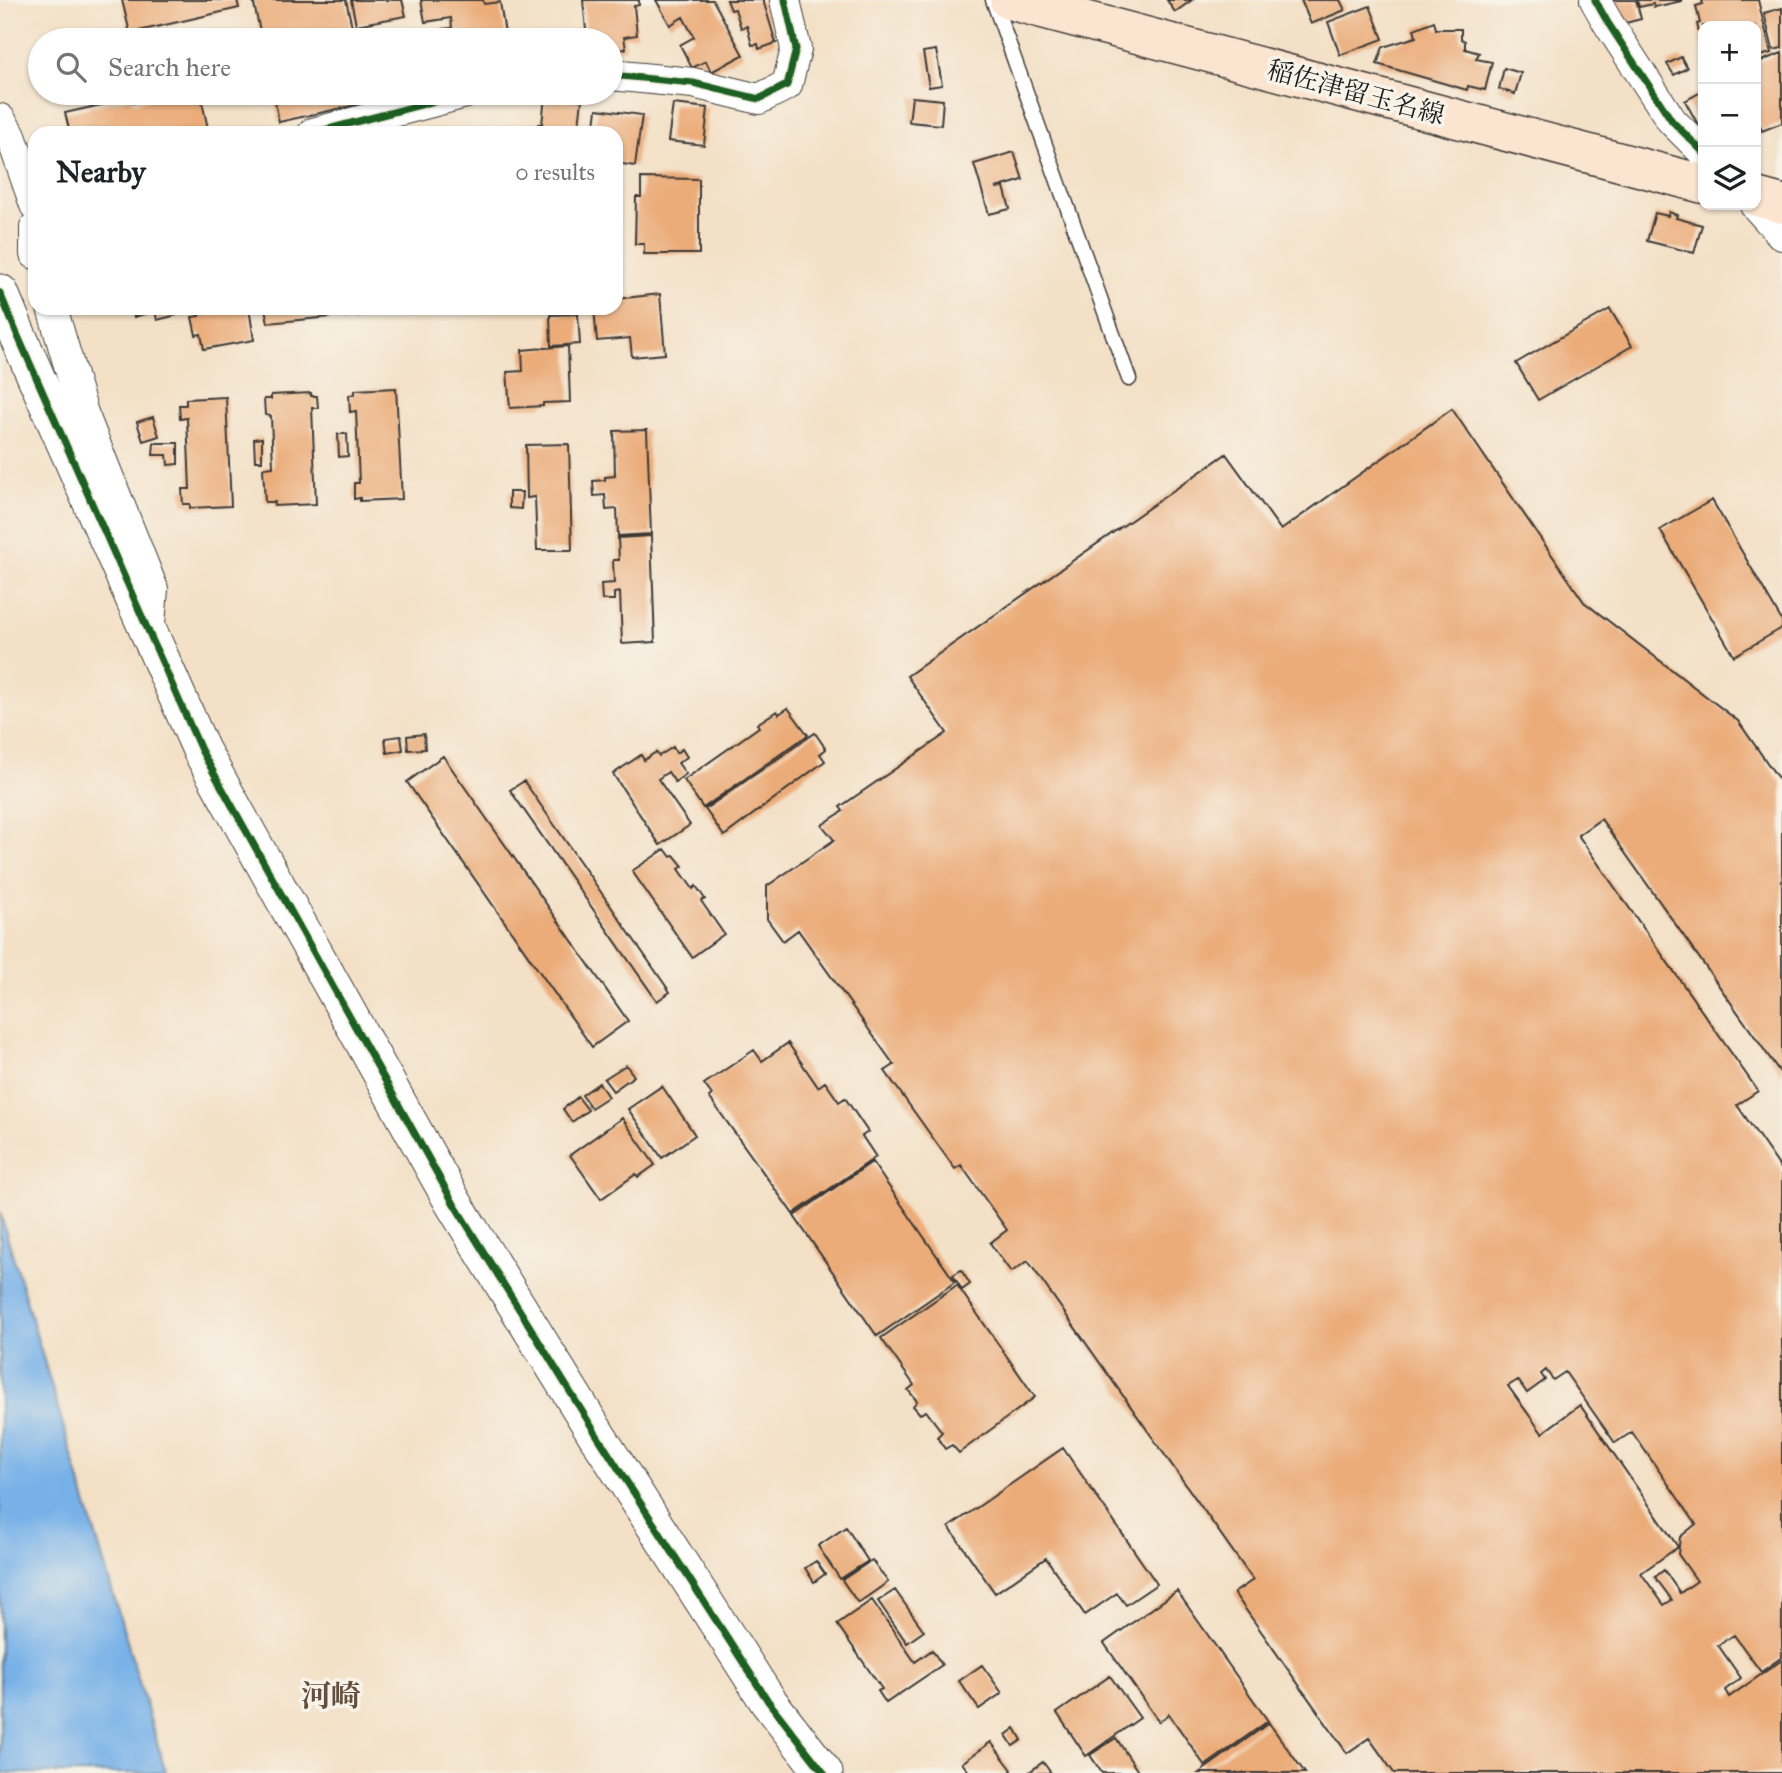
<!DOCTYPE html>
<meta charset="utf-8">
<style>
:root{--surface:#fff;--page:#f2f2f2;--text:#202124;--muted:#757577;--line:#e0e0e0}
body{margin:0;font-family:"IM FELL Great Primer","Noto Serif JP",serif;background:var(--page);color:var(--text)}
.controls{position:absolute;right:21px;top:21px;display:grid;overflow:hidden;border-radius:14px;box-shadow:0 2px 5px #0004}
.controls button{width:63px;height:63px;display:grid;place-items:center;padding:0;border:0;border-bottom:2px solid var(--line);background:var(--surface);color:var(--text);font:35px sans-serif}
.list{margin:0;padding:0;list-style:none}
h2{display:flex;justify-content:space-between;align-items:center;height:91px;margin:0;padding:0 28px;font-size:30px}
h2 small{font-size:23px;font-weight:400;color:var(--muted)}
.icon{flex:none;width:38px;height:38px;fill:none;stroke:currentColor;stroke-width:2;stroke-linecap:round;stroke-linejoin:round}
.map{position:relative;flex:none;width:1782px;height:1773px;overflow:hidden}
.search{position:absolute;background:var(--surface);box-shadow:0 2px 5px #0004;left:28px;top:28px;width:595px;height:77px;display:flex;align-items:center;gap:18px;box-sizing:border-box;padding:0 24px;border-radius:38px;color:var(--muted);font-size:26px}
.panel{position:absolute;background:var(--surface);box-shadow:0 2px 5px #0004;left:28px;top:126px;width:595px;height:189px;border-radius:21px}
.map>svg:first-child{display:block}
</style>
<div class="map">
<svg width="1782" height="1773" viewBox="0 0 1782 1773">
<rect width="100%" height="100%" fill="#f7f3e8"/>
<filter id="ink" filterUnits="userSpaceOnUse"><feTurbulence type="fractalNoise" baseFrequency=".0143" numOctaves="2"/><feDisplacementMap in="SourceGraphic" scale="14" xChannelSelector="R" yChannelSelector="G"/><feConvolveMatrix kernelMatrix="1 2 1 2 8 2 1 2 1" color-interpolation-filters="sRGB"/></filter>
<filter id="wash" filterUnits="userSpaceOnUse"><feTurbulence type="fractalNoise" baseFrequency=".00686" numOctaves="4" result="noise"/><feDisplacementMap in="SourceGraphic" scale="28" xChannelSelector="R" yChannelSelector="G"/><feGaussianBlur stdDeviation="1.57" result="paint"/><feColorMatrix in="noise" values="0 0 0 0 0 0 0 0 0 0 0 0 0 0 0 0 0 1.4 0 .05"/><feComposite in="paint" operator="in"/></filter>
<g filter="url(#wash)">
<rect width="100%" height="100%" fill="#f3e0c6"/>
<path fill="#77b1e8" stroke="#4a6682" stroke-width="2" d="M0 1212 166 1773H0Z"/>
<g id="blocks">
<path fill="#ebac79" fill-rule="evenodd" d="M122 0H237L239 8 130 33Z
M253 0H346L355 40H262Z
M351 0H402L406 16 356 25Z
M421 0H483L484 4 500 2 506 40H445L443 29 452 28 451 18 425 22Z
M583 0H639V5L634 6 637 35 624 37 626 49 617 50V56H611V40H587Z
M656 0H713L743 55 711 72 706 61 692 68 680 45 694 37 683 17 670 25Z
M727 0H763L776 43 759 49 758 44 752 45 747 26 741 28 735 9 731 10Z
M1167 0H1192L1175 12Z
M1301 0H1340L1345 10 1311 24Z
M1603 0H1636L1641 19 1610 27Z
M1637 0H1682V1L1654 7 1653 4 1639 7Z
M1702 0H1758L1771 53 1756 57V26H1703L1702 46 1697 24 1700 23 1696 6 1703 4Z
M1370 6 1383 39 1340 55 1328 22Z
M1782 8V48L1773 50 1764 13Z
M1434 21 1436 29H1461V39L1465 41V49L1479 53 1476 59 1492 62 1485 90 1468 86 1467 90 1377 64 1383 47 1416 37 1414 29Z
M936 50 942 85 929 87 923 52Z
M1782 53V123L1762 131 1756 113V63Z
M1681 57 1687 68 1674 75 1667 64Z
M1504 68 1521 73 1515 94 1499 89Z
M1703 91V129L1701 130 1685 101Z
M177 93H200L209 133H70L65 113 132 98 133 103Z
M277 93H367L369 102 279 122 274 97 278 96Z
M545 96 582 100 578 133H537L538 124H542Z
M912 97 943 100 941 125 909 122Z
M673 104 708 108 704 145 668 141Z
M597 109 642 115 635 166 616 163V133H594Z
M1014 152 1023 180 996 188 1004 187 1010 209 989 214 974 164Z
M641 178 699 179V254H644V244H635L636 197H641Z
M1669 212 1677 215 1676 218 1702 225 1694 253 1647 241 1655 213 1668 216Z
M660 294 665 354 632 357 630 338 597 341 594 308H616V299Z
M132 308H175L177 315 157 320 155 311 134 317Z
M198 308H249L254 340 204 349 201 334 196 335 192 317 199 316Z
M265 308H330V317L268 323Z
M340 308H362L363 315 341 317Z
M1610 309 1632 346 1538 400 1516 363Z
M578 314 580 344 551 346 550 315Z
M568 346 570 402 543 403V406L510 408 507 372 523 371 522 350Z
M396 388 402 499 360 501V498L354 499V483H359L356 411 350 412 349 395 355 394V390Z
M311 393V396H317L318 408H312L316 504 274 506 275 502H265L263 468 273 467 271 416 265 415 264 399H271V395Z
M226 397 231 506 190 508V504H183L182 489H190L187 418 180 419 179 405H186V399Z
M1452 409 1584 602 1738 721 1782 784V1075L1601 819 1578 835 1758 1091 1737 1105 1782 1170V1657L1761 1672 1734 1635 1718 1645 1741 1678 1725 1690 1729 1697 1782 1660V1773H1394L1369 1738 1347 1753 1234 1593 1253 1580 1028 1261 1011 1272 990 1243 1007 1230 961 1165 955 1169 885 1071 894 1065 798 930 783 941 767 919V886L834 840 822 825 843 811 840 807 947 733 907 676 1226 454 1281 530ZM1546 1370 1553 1380 1565 1372 1615 1443 1632 1432 1696 1524 1680 1537 1678 1554 1697 1581 1680 1593 1664 1570 1655 1577 1672 1600 1664 1605 1641 1573 1678 1547 1580 1405 1542 1433 1508 1386 1518 1380 1527 1393 1545 1380 1541 1374Z
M153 417 159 436 143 441 137 422Z
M647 430 651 534 618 536 617 509 606 510 605 495 594 496 593 481 605 480V477L615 476 614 431Z
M338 434H347L348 456 339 457Z
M262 438V461H255L254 439Z
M154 443H178V464L168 465 167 455H153Z
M569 444 572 550H537L535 497 527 498 526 445Z
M509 492H522L521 509 509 508Z
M1712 500 1782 621V628L1734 656 1660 530Z
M651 536 655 642 622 644 620 592 614 593V600H602L601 584 614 583 613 560H619L618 538Z
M788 708 808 735 703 808 684 780 759 727 757 724 777 711 779 714Z
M815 733 826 749 820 754 825 761 724 836 705 809Z
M424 734 425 749 408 750 407 736Z
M401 736 403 750 387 753 385 738Z
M673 747 676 753 682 749 687 757 678 763 686 774 675 782 668 772 658 779 690 825 660 845 613 774 641 755 644 760 656 752 659 756Z
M443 756 628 1021 592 1047 407 782Z
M524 781 670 992 657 1001 510 790Z
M665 849 671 857 674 855 683 866 679 869 693 889 696 886 705 899 701 901 724 934 692 957 632 871Z
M788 1043 818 1087 825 1082 839 1102 845 1098 868 1132 862 1136 876 1157 793 1214 709 1097 712 1095 704 1084 754 1050 762 1061Z
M626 1065 634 1076 613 1091 604 1079Z
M599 1083 608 1097 591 1108 582 1095Z
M662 1086 695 1135 662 1158 628 1109Z
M578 1097 588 1110 572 1122 563 1109Z
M622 1118 655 1165 638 1177 636 1174 601 1199 570 1155Z
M872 1162 955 1282 877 1336 794 1216Z
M961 1270 970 1284 962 1290 953 1275Z
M957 1285 1035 1397 959 1453 952 1445 945 1449 937 1437 942 1432 926 1411 920 1414 913 1406 917 1401 908 1390 914 1385 881 1338Z
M1063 1448 1157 1584 1126 1605 1117 1593 1085 1615 1046 1558 995 1593 949 1527Z
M846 1527 868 1561 840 1579 818 1546Z
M872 1560 888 1582 858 1603 842 1580Z
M816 1561 825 1574 814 1582 805 1568Z
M895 1590 924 1631 907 1643 878 1601Z
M1177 1591 1268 1721 1205 1766 1169 1714 1159 1722 1104 1643Z
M872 1600 915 1662 932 1650 942 1665 886 1703 878 1691 882 1689 837 1624Z
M982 1665 1002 1693 979 1709 959 1681Z
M1110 1676 1140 1718 1086 1756 1057 1713Z
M1269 1723 1305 1773H1199Z
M1015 1728 1022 1740 1013 1746 1006 1735Z
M1116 1738 1139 1773H1102L1090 1755Z
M991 1742 1012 1770 1009 1773H970L962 1763Z
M1043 1762 1051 1773H1028Z"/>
</g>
</g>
<g filter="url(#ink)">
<use href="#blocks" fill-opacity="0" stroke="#3c3936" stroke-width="2"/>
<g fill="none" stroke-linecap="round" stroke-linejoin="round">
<g stroke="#3c3936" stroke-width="17">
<path id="service" d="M993 0 1129 379"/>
</g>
<g stroke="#3c3936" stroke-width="32">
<path id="minor" d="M1595 0 1608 23 1672 121 1703 152
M611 75 693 83 759 99 787 85 796 49 785 0
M0 119 11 136 35 205
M313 133 466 93
M1755 205 1782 235
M35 227V254
M52 308 83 413 153 589 149 635"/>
</g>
<g stroke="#3c3936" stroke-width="39">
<path id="tertiary" d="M0 293 17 334 201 750 454 1204 598 1437 768 1701 824 1773"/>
</g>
<g stroke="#3c3936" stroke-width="41">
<path id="secondary" d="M1009 0 1703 184
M1756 197 1782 204"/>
</g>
<use href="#service" stroke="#fff" stroke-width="14"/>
<use href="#minor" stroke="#fff" stroke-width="30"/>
<use href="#tertiary" stroke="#fff" stroke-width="37"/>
<use href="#secondary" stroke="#fce5d0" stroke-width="38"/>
<g stroke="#f7f3e8" stroke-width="11">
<path id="cycleway" d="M1595 0 1608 23 1672 121 1703 152
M611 75 693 83 759 99 787 85 796 49 785 0
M313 133 466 93
M0 293 17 334 201 750 454 1204 598 1437 768 1701 824 1773"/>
</g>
<use href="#cycleway" stroke="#1b5e20" stroke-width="7"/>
</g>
</g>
<g text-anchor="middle" stroke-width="7" stroke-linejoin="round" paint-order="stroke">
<g font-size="26" fill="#1c1c1c" stroke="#f7f3e8">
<text transform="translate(1356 92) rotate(15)" y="9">稲佐津留玉名線</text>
</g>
<g font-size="30" font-weight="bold" fill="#644e3d" stroke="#f7f3e8">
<text x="331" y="1706">河崎</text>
</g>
</g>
</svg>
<div class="controls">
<button>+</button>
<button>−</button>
<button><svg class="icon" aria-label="layers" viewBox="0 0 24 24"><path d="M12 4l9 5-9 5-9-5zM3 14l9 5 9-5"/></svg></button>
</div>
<div class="search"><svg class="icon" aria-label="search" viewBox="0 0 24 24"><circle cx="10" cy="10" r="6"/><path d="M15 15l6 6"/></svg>Search here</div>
<section class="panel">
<h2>Nearby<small>0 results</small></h2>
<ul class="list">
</ul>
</section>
</div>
